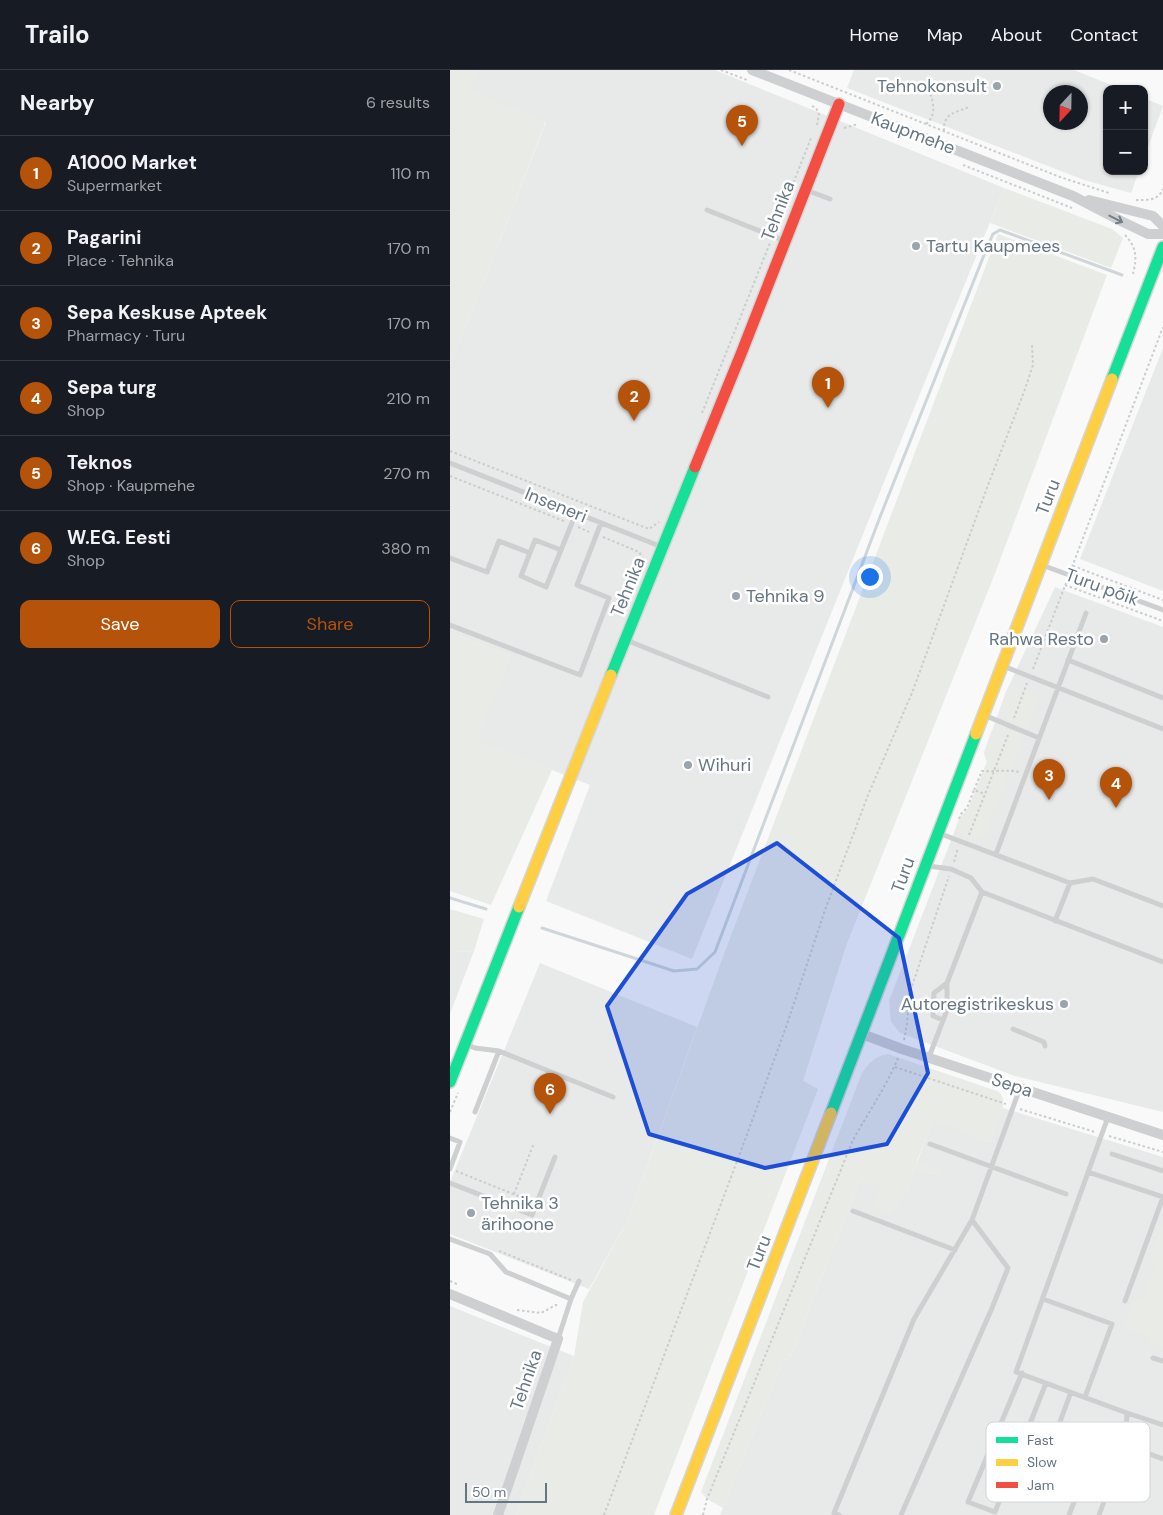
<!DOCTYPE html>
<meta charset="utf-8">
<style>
:root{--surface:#171b24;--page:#242831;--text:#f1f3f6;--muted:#9ea1a6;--line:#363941;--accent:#b45309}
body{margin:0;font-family:"DM Sans",sans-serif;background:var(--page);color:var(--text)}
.controls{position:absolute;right:15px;top:15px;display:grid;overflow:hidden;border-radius:10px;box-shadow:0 1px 4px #0004}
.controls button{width:45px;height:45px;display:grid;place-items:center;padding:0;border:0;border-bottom:1px solid var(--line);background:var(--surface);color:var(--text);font:25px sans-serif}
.compass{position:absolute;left:593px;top:15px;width:45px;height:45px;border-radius:50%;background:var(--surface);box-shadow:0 1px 4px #0004;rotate:202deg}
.scale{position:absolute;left:15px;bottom:12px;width:82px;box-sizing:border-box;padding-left:5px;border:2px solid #657683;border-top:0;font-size:14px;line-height:18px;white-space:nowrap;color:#657683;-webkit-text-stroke:4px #fff;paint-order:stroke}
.you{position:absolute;left:419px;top:506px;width:18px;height:18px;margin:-12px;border:4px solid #fff;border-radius:50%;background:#1a73e8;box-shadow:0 0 0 8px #1a73e833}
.badge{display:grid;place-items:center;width:32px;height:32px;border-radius:50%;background:var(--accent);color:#fff;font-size:16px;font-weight:700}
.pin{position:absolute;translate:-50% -41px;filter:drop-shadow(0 1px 2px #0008)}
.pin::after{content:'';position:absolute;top:26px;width:18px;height:15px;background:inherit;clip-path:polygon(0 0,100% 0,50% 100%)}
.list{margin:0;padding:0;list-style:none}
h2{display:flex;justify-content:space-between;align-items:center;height:65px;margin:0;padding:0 20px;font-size:21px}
h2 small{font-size:16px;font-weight:400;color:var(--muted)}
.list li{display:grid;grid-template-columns:32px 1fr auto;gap:15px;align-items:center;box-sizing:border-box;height:75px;padding:0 20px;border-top:1px solid var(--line)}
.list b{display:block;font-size:19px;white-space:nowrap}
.list p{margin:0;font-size:16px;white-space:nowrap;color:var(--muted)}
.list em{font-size:16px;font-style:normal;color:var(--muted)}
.actions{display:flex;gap:10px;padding:15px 20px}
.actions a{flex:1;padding:11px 0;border:1px solid var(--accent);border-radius:10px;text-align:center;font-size:18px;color:var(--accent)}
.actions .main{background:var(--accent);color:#fff}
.map{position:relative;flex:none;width:713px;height:1445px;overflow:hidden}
header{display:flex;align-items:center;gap:30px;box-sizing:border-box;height:70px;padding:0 25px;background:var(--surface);border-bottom:1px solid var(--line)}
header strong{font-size:24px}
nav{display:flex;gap:28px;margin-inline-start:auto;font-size:18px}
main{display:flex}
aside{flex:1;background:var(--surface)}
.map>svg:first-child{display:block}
</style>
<header>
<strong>Trailo</strong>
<nav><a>Home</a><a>Map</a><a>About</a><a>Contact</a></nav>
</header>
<main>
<aside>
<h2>Nearby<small>6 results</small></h2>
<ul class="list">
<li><span class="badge">1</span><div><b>A1000 Market</b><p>Supermarket</p></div><em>110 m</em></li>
<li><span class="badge">2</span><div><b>Pagarini</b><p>Place · Tehnika</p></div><em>170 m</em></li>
<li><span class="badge">3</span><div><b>Sepa Keskuse Apteek</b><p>Pharmacy · Turu</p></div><em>170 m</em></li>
<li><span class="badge">4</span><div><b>Sepa turg</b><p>Shop</p></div><em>210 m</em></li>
<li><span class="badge">5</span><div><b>Teknos</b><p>Shop · Kaupmehe</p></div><em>270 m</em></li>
<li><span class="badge">6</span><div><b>W.EG. Eesti</b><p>Shop</p></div><em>380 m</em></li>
</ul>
<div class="actions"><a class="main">Save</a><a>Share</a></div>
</aside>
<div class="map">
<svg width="713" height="1445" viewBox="0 0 713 1445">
<rect width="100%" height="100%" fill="#f9f9f9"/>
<path fill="#e8e9e9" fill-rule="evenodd" d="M27 0H265L554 118 432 417 242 889 96 831 140 715 26 670 60 586 0 562V294L41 194 96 52 19 20Z
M404 0H624L671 19H657V101H689L681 123 634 110 397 18ZM600 22H630V52H600Z
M694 28 713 36 694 88Z
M713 278V521L630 489Z
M605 517 713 557V1042L565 1006 450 963 441 952 439 931 510 747 518 739 537 692 534 683 556 622Z
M24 881 0 944V882Z
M90 893 247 957 178 1149 139 1219 0 1164V1112Z
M553 1038 713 1087V1445H270L333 1290 340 1289 410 1109 455 1125 483 1050 538 1071 541 1069Z
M0 1236 124 1286 66 1445H0Z"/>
<path fill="#e8ebe6" d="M0 0H27L20 20 96 51 41 194 0 294Z
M554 118 662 159 673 168 661 198 540 153Z
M548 164 657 205 544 506 396 876 353 1011 368 1019 204 1445H66L124 1286 133 1232 178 1149 274 884Z
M0 562 60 586 27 670 102 700 41 835 0 821Z
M563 615 586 625 587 631 577 658 552 648 549 643 556 622Z
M548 655 571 665 572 671 534 766C523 774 515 767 505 760L510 747 518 739 537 692 534 683 541 662Z
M0 839 34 849 24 881 0 882Z
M438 984 547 1021C562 1030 546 1056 541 1069L538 1071 483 1051 467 1091 492 1101 490 1107 481 1103 479 1106 464 1101 455 1125 441 1145 423 1138 430 1117 410 1109 340 1289 333 1290 273 1438 257 1429 251 1422 412 1003C419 993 425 986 438 984Z
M713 1153V1277L698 1272 700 1267 674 1257 686 1227 693 1229 706 1191 700 1188Z"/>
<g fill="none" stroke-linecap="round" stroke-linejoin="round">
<path stroke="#ced6d9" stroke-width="3" d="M0 828 36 839
M92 858 224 901 247 899 265 882 430 447 538 175 543 164 550 160 672 205"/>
<g stroke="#d5d6d7" stroke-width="14">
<path id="fast" d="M662 309 713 177
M161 605 245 397
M0 1012 69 837
M381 1043 526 664"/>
</g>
<g stroke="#d5d6d7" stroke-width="14">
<path id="slow" d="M526 664 662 309
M69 837 161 605
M226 1445 381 1043"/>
</g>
<g stroke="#d5d6d7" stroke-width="14">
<path id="jam" d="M245 397 291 284 389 34"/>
</g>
<path stroke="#cbcccd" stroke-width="2" stroke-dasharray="2.5 2.5" stroke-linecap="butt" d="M271 0 297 10
M339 0 610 107 659 123
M362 36 366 38 369 44 367 55
M476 54C486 46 484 34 480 23
M394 58 408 54
M494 61C493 43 505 43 519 37
M513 95 622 138
M686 130C697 130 708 131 713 119
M325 159 361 68
M675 165C687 178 687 187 683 204
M252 343 320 173
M0 381 199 459 209 452
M0 406 114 451
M128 457 139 462
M153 467 189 482 193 489
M623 496 713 530
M622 497 713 257
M615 515 713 551
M583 599 616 513
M564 648 577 613
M584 704 593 706
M524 720 532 701C545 702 557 699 569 702
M509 749 511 744 517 738 524 720 535 724
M519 765 558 665
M504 792 508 778
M454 970 457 954 459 925 499 806
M445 997 556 1034
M570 1039 645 1062
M0 1042 8 1023
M659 1066 713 1082
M6 1101 78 1130
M64 1124 84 1073
M49 1181 121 1210
M0 1211 9 1215
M67 1240 91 1243 106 1235 109 1236
M154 1445 295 1070 336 957 375 840 418 725 462 623 538 415 574 322 583 295 582 274
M253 1445 257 1429 403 1070C418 1043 436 1017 448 988"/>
<path stroke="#cecfd0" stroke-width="5" d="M356 120 380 129
M257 140 335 171
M0 393 212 477
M111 480 85 470 71 506 96 517 126 443
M0 488 37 502 49 471 80 483
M592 495 713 540
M0 555 130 605 159 528 127 515 151 453
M176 570 318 627
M618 590 713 628
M553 596 713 659
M534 645 589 668
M491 764 620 813 643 809 713 836
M546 784 636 543
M478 796 501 799 521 808 532 822 713 892
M605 851 620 813
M493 950 483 946 484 923 497 913 532 822
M563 959 594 972 595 976
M15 974 25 978 49 981 163 1027
M479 987 497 940V913
M25 1042 49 981
M0 1068 10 1072 0 1099
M480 1074 616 1124
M662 1084 713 1101
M638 1102 713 1127 675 1231
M0 1113 82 1145 105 1087
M403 1141 505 1180
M0 1169 40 1184 56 1202 121 1229 108 1269
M121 1229 129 1211
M593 1229 662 1254 635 1327
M703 1288 713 1291
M572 1303 518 1432 545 1442 596 1313
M677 1343 713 1355
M675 1375 713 1389
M389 1445 384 1443 464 1249 522 1150 570 1018
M451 1445 542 1238 558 1198 522 1150
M619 1445 646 1376 607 1360 621 1322
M649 1445 675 1375 677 1343 566 1302 658 1047"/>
<path stroke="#cecfd0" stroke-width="10" d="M302 0 623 126 671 151 698 164H713
M639 130 703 146 713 156
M412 964 452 979 713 1065
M0 1224 108 1269 48 1445"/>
<use href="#fast" stroke="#16e098" stroke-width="11"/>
<use href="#slow" stroke="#ffcf43" stroke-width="11"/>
<use href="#jam" stroke="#f24e42" stroke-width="11"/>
</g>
<defs><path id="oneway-shaft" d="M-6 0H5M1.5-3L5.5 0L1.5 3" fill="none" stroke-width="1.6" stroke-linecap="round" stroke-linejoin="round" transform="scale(1.25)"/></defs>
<use stroke="#707f8b" href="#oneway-shaft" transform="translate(666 149) rotate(27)"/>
<path fill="#1d4ed8" fill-opacity="0.2" stroke="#1d4ed8" stroke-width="4" stroke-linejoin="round" d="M327 773 449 868 478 1003 437 1074 315 1098 199 1064 157 936 237 824Z"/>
<g fill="#99a4ac" stroke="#fff" stroke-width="2">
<circle cx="547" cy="16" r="5"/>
<circle cx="466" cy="176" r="5"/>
<circle cx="286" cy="526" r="5"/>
<circle cx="654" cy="569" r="5"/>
<circle cx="238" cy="695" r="5"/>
<circle cx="614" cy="934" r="5"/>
<circle cx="21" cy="1143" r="5"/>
</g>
<g text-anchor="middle" stroke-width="5" stroke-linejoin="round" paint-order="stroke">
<g font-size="18" fill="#657683" stroke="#fff" text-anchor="start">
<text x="537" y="22" text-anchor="end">Tehnokonsult</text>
<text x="476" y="182">Tartu Kaupmees</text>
<text x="296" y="532">Tehnika 9</text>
<text x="644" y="575" text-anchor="end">Rahwa Resto</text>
<text x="248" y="701">Wihuri</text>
<text x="604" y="940" text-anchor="end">Autoregistrikeskus</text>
<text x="31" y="1139">Tehnika 3<tspan x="31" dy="21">ärihoone</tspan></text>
</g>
<g font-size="18" fill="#657683" stroke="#fff">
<text transform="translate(463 63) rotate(21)" y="6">Kaupmehe</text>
<text transform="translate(328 141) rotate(-69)" y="6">Tehnika</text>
<text transform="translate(598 427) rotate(-69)" y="6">Turu</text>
<text transform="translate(106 435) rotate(22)" y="6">Inseneri</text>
<text transform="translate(178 517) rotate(-68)" y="6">Tehnika</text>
<text transform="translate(652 517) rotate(20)" y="6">Turu põik</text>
<text transform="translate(453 805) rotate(-70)" y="6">Turu</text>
<text transform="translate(562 1015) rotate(18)" y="6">Sepa</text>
<text transform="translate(309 1183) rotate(-69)" y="6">Turu</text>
<text transform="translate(76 1310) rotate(-71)" y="6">Tehnika</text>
</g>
</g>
<rect x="536" y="1352" width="164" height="80" rx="8" fill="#fff" stroke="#d1d6da" stroke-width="1"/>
<rect x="546" y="1367" width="22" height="6" fill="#16e098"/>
<rect x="546" y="1389" width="22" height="7" fill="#ffcf43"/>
<rect x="546" y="1412" width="22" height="6" fill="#f24e42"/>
<g font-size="14" fill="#657683">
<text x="577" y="1375">Fast</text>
<text x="577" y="1397">Slow</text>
<text x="577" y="1420">Jam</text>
</g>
</svg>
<div class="controls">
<button>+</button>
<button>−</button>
</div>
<svg class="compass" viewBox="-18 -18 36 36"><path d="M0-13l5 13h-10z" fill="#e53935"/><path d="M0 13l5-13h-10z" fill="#9ea1a6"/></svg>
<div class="scale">50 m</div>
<div class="you"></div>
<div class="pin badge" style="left:378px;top:338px">1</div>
<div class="pin badge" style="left:184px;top:351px">2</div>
<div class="pin badge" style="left:599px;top:730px">3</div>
<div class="pin badge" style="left:666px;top:738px">4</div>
<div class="pin badge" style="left:292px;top:76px">5</div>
<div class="pin badge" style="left:100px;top:1044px">6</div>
</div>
</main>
